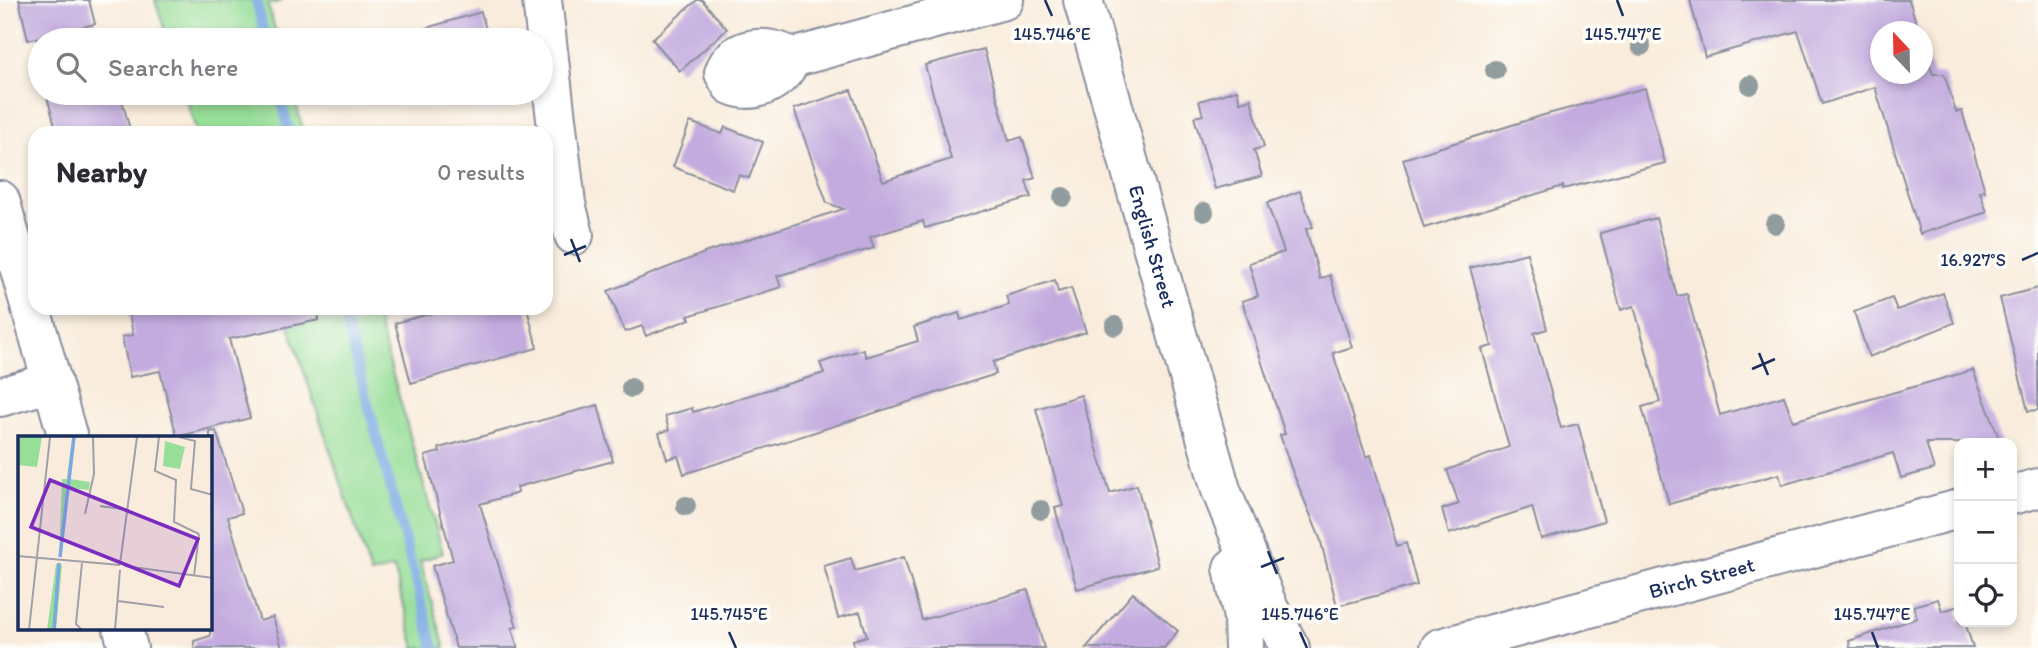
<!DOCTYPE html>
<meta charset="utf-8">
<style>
:root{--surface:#fff;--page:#f7f7f7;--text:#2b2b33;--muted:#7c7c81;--line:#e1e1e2}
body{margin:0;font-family:Itim,sans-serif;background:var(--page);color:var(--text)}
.controls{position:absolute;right:21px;bottom:21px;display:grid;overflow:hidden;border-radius:14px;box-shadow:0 4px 10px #0003}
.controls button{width:63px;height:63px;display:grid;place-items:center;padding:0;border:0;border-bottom:2px solid var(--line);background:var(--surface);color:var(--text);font:35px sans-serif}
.compass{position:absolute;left:1870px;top:21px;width:63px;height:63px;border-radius:50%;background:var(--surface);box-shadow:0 4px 10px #0003;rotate:338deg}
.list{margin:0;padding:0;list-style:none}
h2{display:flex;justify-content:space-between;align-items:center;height:91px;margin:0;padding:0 28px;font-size:30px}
h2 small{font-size:23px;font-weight:400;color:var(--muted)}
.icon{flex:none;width:38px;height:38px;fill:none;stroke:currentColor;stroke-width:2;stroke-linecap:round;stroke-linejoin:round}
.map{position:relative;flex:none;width:2038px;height:648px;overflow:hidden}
.search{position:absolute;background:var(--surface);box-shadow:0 4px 10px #0003;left:28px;top:28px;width:525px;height:77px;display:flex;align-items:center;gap:18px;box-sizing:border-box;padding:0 24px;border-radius:38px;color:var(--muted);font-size:26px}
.panel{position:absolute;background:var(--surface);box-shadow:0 4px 10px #0003;left:28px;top:126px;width:525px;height:189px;border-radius:21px}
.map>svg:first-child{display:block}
</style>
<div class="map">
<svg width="2038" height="648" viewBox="0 0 2038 648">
<rect width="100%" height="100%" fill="#fdfcf7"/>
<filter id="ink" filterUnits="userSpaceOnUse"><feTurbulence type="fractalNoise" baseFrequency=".0143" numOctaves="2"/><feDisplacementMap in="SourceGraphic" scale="14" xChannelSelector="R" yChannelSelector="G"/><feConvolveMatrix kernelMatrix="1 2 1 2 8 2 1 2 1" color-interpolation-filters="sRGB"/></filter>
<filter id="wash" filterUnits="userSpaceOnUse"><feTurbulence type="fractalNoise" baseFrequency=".00686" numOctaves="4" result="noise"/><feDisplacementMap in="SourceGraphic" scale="28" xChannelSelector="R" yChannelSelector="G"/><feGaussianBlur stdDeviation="1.57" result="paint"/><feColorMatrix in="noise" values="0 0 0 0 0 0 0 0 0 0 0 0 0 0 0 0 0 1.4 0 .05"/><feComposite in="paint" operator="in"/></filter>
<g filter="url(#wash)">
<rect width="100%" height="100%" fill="#f9ecdc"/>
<path fill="#97de98" stroke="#59867b" stroke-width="2" d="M155 0H283L268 5 278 40H168Z
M184 93H293L304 133H197Z
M283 308H353L355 313 374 308 443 553 420 561 445 648H415L394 568 371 574Z"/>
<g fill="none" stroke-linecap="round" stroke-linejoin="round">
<path stroke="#7aa8e3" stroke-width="10" d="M256 0 266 40
M279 93 290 133
M342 308 434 648"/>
</g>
<g id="blocks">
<path fill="#c3abdf" d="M19 0H89L95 24 28 40Z
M697 0H702L727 29 680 71 652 39Z
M1690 0H1909L1919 32H1880V74H1922V41L1933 74H1944L1956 112 1962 111 1985 191 1980 192 1987 212 1920 234 1875 87 1822 104 1798 31 1705 57Z
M481 12 489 40H410L409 33Z
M984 49 1009 141 1022 137 1035 178 1026 181 1031 197 925 228 923 221 870 237 874 248 777 276 781 287 688 316 690 319 646 336 642 326 625 332 608 291 707 252 844 209 827 203 794 109 851 90 883 181 951 159 925 65Z
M1645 88 1665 163 1563 189V186L1424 228 1403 159 1544 115Z
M1237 90 1240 102 1251 99 1264 147 1254 150 1262 176 1215 189 1194 117 1203 115 1199 101Z
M46 93H120L131 133H57Z
M690 122 722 134 725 127 763 142 749 178 739 175 733 190 673 167Z
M1300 191 1313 227 1306 229 1320 279 1330 275 1352 347 1333 353 1366 457 1371 455 1397 546 1406 543 1417 585 1337 606 1320 538 1291 468 1280 435 1285 434 1242 301 1258 296 1249 263 1284 252 1267 203Z
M1656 218 1677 296 1687 294 1720 415 1784 396 1793 421 1973 370 2001 443H1926L1934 469 1901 478 1893 453 1782 485 1779 474 1669 504 1642 407 1660 402 1634 306 1621 310 1600 233Z
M1527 253 1547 329 1534 333 1561 428 1578 424 1604 521 1541 539 1532 507 1449 534 1442 509 1459 504 1447 470 1509 447 1482 349 1492 346 1470 268Z
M1055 280 1058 292 1071 288 1086 332 993 362 996 374 684 474 678 456 667 459 659 433 669 430 665 416 692 408 693 412 824 373 820 363 863 349 866 357 918 341 914 327 959 313 961 320 1009 305 1006 296Z
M2038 288V410L2028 411 2000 298Z
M1943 293 1954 323 1869 357 1854 312 1892 298 1897 310Z
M128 308H158L160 314 193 308H318L319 320 229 339 250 418 177 437 160 371 130 377 122 337 133 335Z
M452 308H527L537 348 411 383 395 323Z
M1081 395 1110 493 1137 485 1158 566 1077 589 1055 508 1063 506 1036 409Z
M598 405 613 461 517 487 518 493 480 504 517 627 512 628 518 648H456L432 566 453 560 425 456 440 452 439 448Z
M216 431 242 513 228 517 260 621 273 617 282 648H194V641L210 636V432Z
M904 557 922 620 1028 590 1044 648H854L853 640 867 636 860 612 838 618 824 566 851 558 855 571Z
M1133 593 1178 631 1164 648H1086Z
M1938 599 1942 611 1959 606V622H1965L1973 648H1850L1849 641 1917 618 1913 606Z"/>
</g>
</g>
<g filter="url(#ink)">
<use href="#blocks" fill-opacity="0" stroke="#8a8e9d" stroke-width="2"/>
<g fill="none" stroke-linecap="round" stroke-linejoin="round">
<g stroke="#8a8e9d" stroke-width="42">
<g id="minor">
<path d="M542 0 566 204 574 235"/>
<path id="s1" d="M1083 0 1221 490 1269 609 1290 648"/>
<path d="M792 58C781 81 756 96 731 85L724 73C733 44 771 44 792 58L1004 0"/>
<path d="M0 200 68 438"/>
<path d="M0 397 52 382"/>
<path d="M2012 495 2038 488"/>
<path d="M1233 568 1243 618 1244 648"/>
<path d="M123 629 128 648"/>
<path id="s2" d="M1440 648 1959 509"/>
</g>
</g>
<use href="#minor" stroke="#fff" stroke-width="38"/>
</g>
<g fill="#909c9e">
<circle cx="1641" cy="46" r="10"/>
<circle cx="1495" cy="70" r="10"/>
<circle cx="1750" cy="85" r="10"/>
<circle cx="1063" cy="197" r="10"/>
<circle cx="1204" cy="212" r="10"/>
<circle cx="1775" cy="224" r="10"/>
<circle cx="1115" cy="326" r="10"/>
<circle cx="631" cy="388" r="10"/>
<circle cx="686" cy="506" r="10"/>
<circle cx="1041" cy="510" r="10"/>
</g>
</g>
<path fill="none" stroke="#1b2f5e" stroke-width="2.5" d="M1045 0 1052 16M1617 0 1623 16M571 239 580 262M564 255 586 246M2022 260 2038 253M1759 353 1768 375M1752 369 1775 359M1268 551 1277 574M1261 567 1284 558M729 632 736 648M1300 632 1307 648M1872 632 1878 648"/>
<g text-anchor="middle" stroke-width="7" stroke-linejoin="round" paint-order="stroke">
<g font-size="21" fill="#1b2f5e" stroke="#fdfcf7">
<text dy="7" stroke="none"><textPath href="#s1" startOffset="256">English Street</textPath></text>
<text dy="7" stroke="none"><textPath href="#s2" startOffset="271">Birch Street</textPath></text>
</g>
</g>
<g transform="translate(18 436)">
<rect width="194" height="194" fill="#f9ecdc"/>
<path d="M0 1H24L19 31 0 29ZM54 1 52 43 72 46 71 54 51 52 41 122 44 43H49ZM147 5 167 11 162 33 145 30ZM38 128 44 129 38 194H29Z" fill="#97de98"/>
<path fill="none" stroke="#7aa8e3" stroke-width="3.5" d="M42 121 56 1M36 194 41 127"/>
<path fill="none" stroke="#a0a0aa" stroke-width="2" d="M141 1 137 35 158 44 156 86 181 98M161 1 177 5 173 53 195 59M88 71 82 70 111 74M67 78 76 38 75 1M0 120 102 129M102 128 119 1M107 130 195 142M176 140 181 98M100 165 146 171M11 194 32 1M64 194 58 188 64 127M97 194 102 134"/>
<path fill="#7b2cbf" fill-opacity="0.15" stroke="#7b2cbf" stroke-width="3.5" d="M32 44 180 103 161 150 13 91Z"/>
<rect width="194" height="194" fill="none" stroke="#1b2f5e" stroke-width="3.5"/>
</g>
<g font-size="18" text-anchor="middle" fill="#1b2f5e" stroke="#fdfcf7" stroke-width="7" stroke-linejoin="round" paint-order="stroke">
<text x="1052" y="40">145.746°E</text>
<text x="1623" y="40">145.747°E</text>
<text x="1973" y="266">16.927°S</text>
<text x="729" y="620">145.745°E</text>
<text x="1300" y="620">145.746°E</text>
<text x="1872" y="620">145.747°E</text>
</g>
</svg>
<div class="controls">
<button>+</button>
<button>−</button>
<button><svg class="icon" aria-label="locate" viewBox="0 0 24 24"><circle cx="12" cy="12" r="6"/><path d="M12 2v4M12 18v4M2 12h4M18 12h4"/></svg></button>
</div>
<svg class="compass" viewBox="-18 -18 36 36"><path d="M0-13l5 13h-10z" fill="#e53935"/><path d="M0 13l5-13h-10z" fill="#7c7c81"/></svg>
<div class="search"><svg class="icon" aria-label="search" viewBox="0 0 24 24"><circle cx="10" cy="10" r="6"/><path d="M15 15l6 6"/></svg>Search here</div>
<section class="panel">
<h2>Nearby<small>0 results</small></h2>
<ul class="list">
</ul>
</section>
</div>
